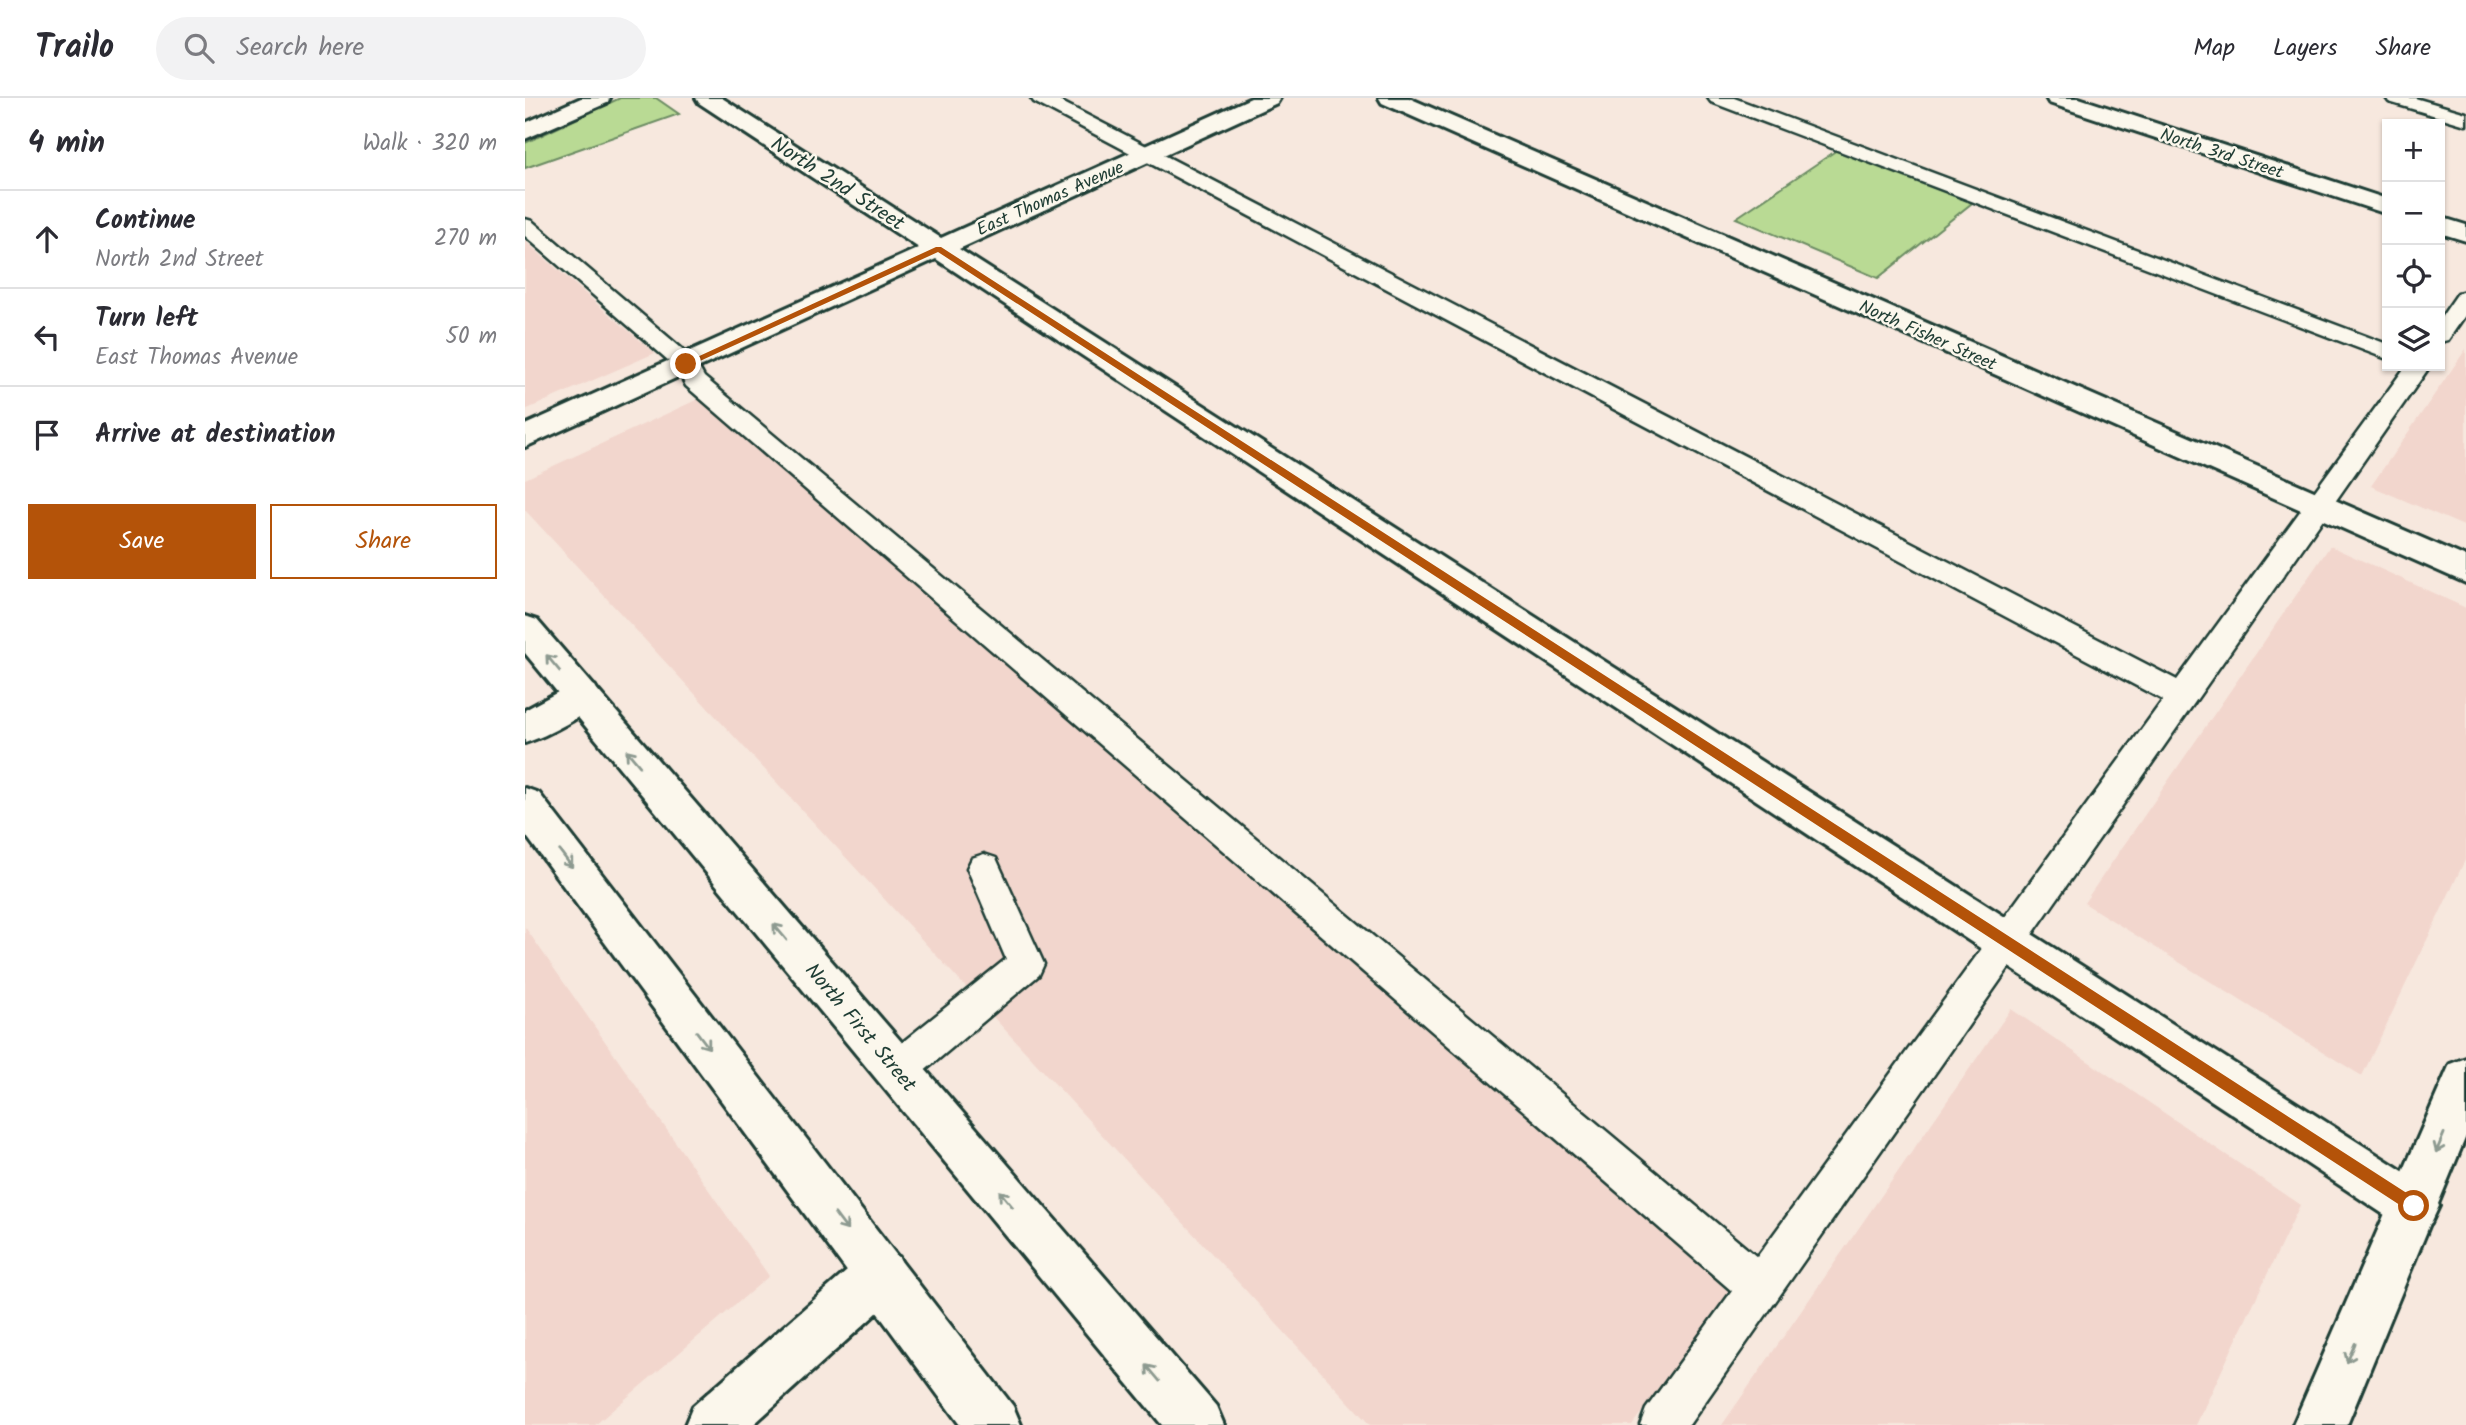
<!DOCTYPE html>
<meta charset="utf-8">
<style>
:root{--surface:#fff;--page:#f2f2f3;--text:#2b2b33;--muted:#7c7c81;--line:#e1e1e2;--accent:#b45309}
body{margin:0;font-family:Kalam,sans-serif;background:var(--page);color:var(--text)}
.controls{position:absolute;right:21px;top:21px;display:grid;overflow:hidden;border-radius:0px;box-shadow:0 2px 5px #0004}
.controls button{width:63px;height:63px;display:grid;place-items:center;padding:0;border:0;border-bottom:2px solid var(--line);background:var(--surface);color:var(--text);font:35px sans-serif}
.stop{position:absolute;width:21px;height:21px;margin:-16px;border:5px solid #b45309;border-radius:50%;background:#fff}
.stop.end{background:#b45309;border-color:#fff;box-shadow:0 2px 7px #0008}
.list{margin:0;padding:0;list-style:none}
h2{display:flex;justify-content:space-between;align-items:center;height:91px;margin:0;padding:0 28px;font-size:30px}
h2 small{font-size:23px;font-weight:400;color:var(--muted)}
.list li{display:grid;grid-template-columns:46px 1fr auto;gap:21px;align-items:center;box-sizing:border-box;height:98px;padding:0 28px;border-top:2px solid var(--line)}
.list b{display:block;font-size:26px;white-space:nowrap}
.list p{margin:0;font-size:23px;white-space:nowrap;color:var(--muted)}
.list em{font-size:23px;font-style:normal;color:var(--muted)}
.actions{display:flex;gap:14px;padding:21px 28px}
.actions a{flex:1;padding:16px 0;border:2px solid var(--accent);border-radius:0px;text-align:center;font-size:24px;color:var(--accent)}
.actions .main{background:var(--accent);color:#fff}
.icon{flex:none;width:38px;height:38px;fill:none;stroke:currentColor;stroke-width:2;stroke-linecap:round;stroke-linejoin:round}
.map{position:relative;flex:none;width:1941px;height:1327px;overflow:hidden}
header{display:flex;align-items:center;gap:42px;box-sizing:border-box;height:98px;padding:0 35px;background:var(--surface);border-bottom:2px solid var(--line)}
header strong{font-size:33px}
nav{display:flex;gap:38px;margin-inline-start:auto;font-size:24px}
.search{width:490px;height:63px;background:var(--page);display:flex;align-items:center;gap:18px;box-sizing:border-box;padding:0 24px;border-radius:38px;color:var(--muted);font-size:26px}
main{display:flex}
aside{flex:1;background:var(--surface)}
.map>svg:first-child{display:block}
</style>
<header>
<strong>Trailo</strong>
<div class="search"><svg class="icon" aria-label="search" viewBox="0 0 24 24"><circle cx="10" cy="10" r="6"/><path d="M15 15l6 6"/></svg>Search here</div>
<nav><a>Map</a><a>Layers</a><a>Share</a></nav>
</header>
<main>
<aside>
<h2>4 min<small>Walk · 320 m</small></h2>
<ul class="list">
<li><svg class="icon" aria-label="ahead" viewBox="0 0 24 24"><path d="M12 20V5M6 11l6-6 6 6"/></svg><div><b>Continue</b><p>North 2nd Street</p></div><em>270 m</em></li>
<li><svg class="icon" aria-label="left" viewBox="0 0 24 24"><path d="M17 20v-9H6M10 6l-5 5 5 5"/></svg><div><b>Turn left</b><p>East Thomas Avenue</p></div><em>50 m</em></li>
<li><svg class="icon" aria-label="arrive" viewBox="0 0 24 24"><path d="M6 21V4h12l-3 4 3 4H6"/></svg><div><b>Arrive at destination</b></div></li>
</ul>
<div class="actions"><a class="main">Save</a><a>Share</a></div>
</aside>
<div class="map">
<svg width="1941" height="1327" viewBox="0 0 1941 1327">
<rect width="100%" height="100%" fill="#f7e8de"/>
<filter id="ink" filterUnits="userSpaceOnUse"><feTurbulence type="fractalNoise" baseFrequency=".0143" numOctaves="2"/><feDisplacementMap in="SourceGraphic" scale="14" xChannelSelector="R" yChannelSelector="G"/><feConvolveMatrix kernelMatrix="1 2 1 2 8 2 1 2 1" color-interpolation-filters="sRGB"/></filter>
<g filter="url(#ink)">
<path fill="#f2d6cd" d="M0 143 79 212 130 255 0 312Z
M1941 251V429L1846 388Z
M180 298 1218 1176 1107 1327H845L0 412V381Z
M1805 448 1941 510V760L1837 978 1559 805Z
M0 829 244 1178 70 1327H0Z
M1486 911 1775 1107 1671 1327H1197Z"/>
<path fill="#b9da94" stroke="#6c8c64" stroke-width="2" d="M95 0H131L154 16 0 70V45Z
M1315 50 1452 101 1353 180 1211 120Z"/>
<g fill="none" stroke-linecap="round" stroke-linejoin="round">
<g stroke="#1f3d34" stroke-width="5">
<path id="service" d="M506 0H529L1652 582 1881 268H1905L1164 1327H1115L1121 1311 1207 1193 161 288 151 269 0 138V121L7 123 169 261 179 279 1232 1159 1638 602 509 4Z
M1183 0H1209L1862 246V261L1186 4Z
M1861 0H1890L1941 15V27L1864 4Z
M1941 193V216L1923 242 1915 244V221L1933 195Z
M459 756 471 760 519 866 514 877 385 985 372 990 359 985 353 972 359 959 481 861 442 770 447 760Z"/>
</g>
<g stroke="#1f3d34" stroke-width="6">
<path id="minor" d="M56 0H85L82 5 0 41V25Z
M171 0H197L416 140 726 0H755L752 5 434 151 1906 1091 1914 1108 1906 1125 1889 1133 1872 1125 411 161 0 349V327L394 150 174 5Z
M854 0H884L1941 459V485L857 5Z
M1521 0H1554L1862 101V116L1524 5Z
M1915 119 1941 127V143L1915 135Z
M57 584 70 588 75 598C65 617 21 638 0 645V612L44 588Z
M356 1151 374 1159 382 1177 374 1195 228 1327H160L168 1308 338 1159Z"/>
</g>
<g stroke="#1f3d34" stroke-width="6">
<path id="secondary" d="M0 518 12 522 691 1308 699 1327H637L0 555Z
M0 690 14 695 488 1308 496 1327H435L0 736Z
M1941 960V1038L1822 1327H1768L1925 966Z"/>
</g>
<use href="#service" fill="#fbf7ec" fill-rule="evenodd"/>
<use href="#minor" fill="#fbf7ec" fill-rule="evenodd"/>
<use href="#secondary" fill="#fbf7ec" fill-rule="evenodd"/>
</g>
<defs><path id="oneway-shaft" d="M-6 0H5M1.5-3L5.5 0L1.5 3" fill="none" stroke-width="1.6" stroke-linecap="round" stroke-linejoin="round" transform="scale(1.75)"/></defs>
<g stroke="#8d9a90">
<use href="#oneway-shaft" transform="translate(28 565) rotate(-130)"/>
<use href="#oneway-shaft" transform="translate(108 660) rotate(-130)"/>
<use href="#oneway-shaft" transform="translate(41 761) rotate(53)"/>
<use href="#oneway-shaft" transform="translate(255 834) rotate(-130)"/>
<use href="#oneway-shaft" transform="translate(178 942) rotate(53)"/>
<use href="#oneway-shaft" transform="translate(1915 1045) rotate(113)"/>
<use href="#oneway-shaft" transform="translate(481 1101) rotate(-130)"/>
<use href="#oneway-shaft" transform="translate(316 1124) rotate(53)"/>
<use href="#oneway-shaft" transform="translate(1826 1255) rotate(113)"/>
<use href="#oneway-shaft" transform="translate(628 1275) rotate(-130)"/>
</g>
</g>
<path fill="#b45309" d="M411 149H416L1894 1103 1896 1108 1894 1113 1889 1115 1884 1113 413 154 164 268 157 266Z"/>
<g text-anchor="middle" stroke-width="5" stroke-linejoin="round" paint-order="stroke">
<g font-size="18" fill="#1f3d34" stroke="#fbf7ec">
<text transform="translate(1697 55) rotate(18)" y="6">North 3rd Street</text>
<text transform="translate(525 100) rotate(-24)" y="6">East Thomas Avenue</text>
<text transform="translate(1403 237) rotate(24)" y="6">North Fisher Street</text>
</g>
<g font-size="21" fill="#1f3d34" stroke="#fbf7ec">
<text transform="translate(313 85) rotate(33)" y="7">North 2nd Street</text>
<text transform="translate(336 929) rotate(50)" y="7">North First Street</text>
</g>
</g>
</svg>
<div class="controls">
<button>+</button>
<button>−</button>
<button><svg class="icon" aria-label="locate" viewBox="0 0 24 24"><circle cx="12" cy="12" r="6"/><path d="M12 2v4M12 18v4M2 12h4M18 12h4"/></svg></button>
<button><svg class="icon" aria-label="layers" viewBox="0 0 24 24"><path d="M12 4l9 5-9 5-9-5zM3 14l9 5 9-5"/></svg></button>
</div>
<div class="stop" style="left:1889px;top:1108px"></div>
<div class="stop end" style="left:161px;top:266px"></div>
</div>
</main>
